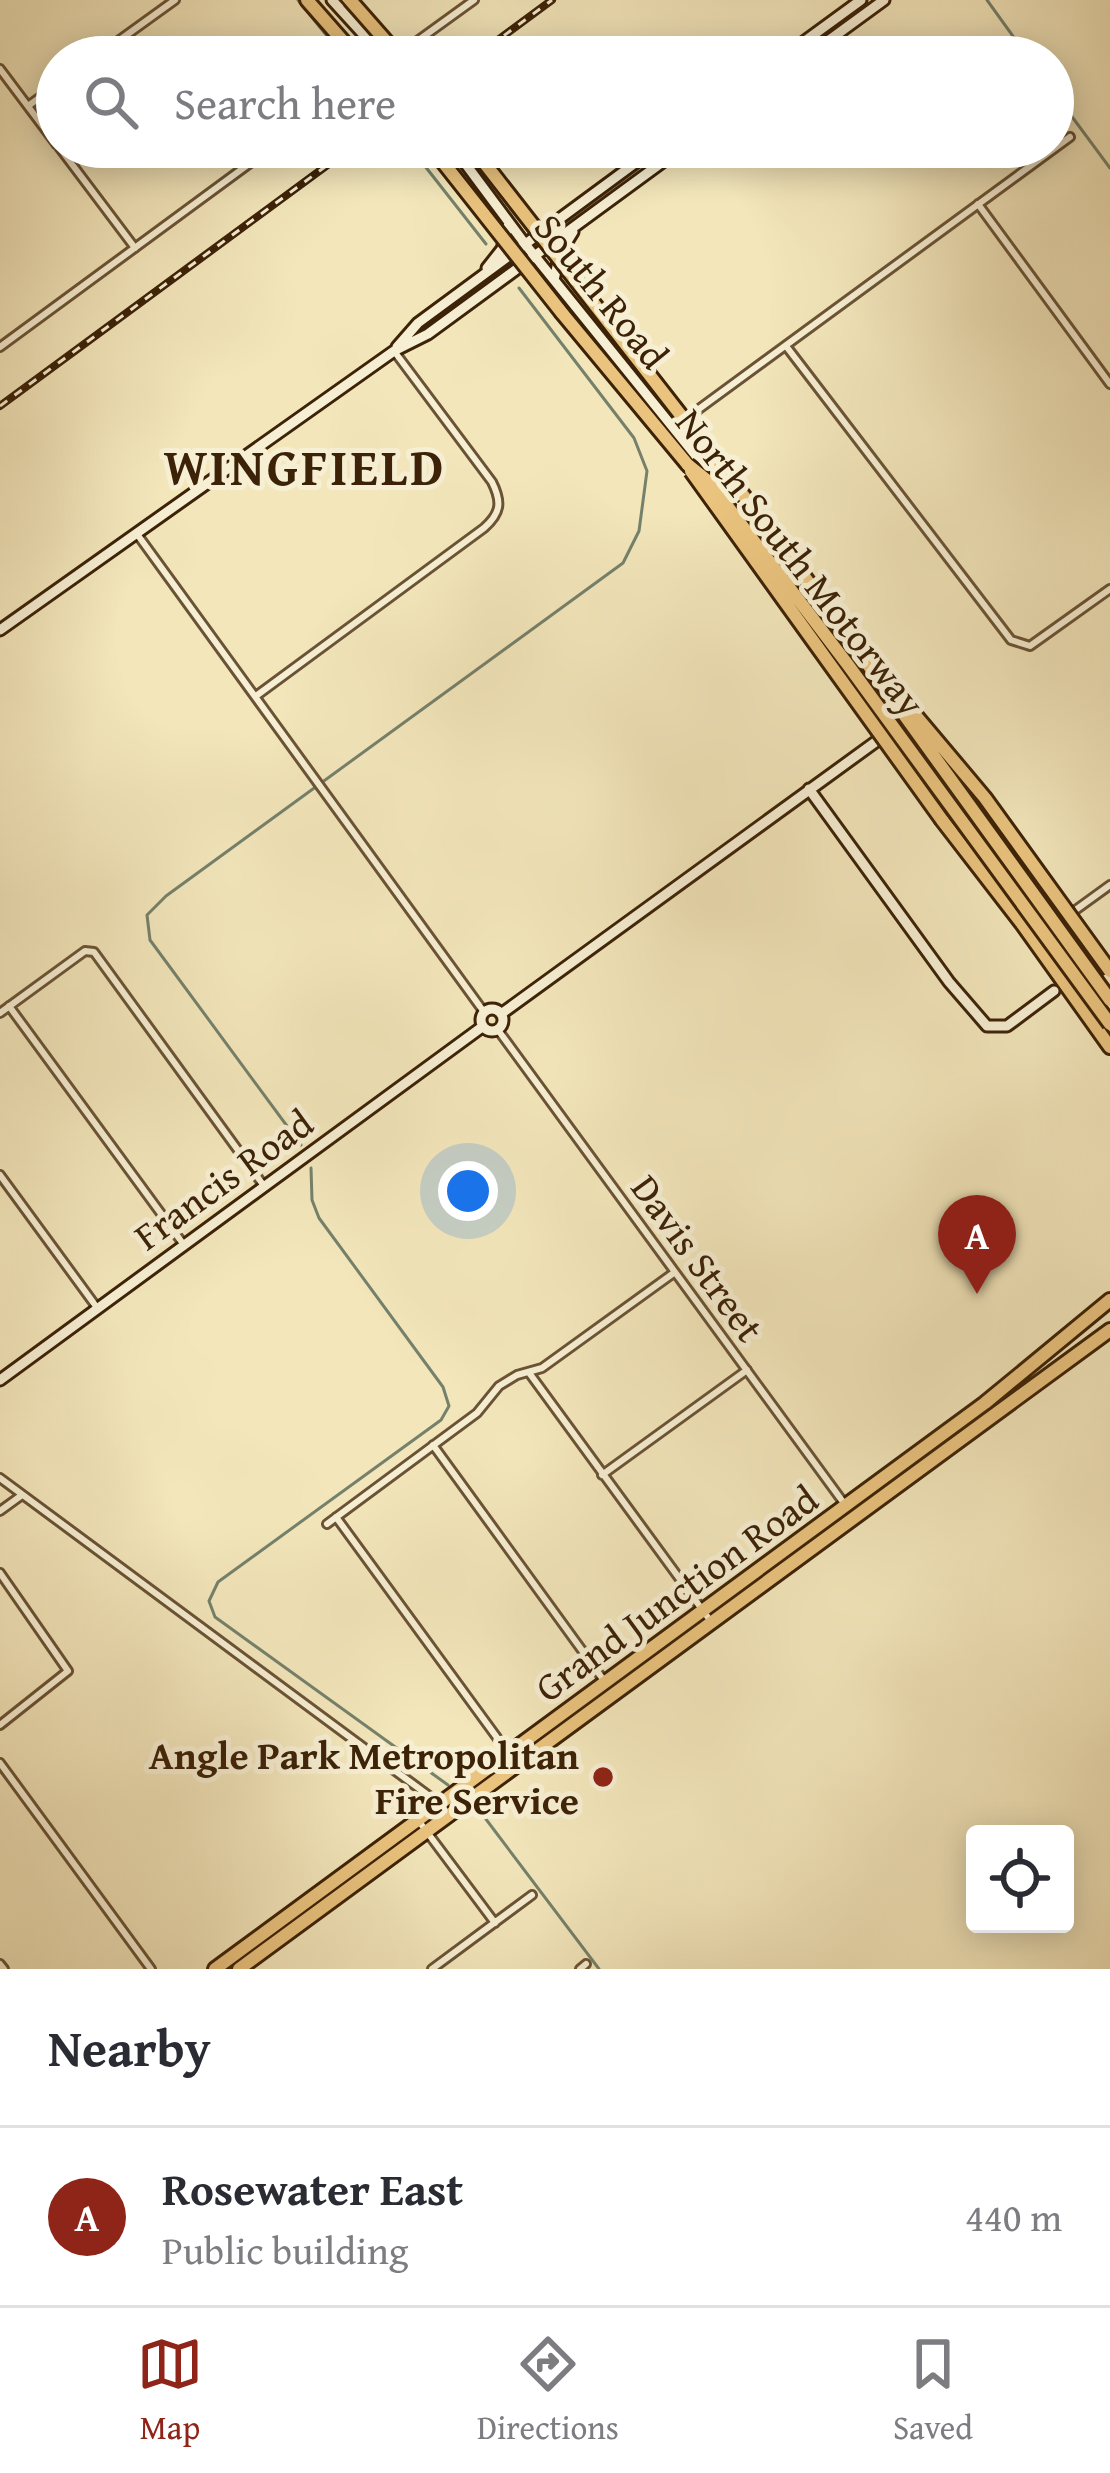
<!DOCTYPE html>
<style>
:root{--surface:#fff;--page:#f2f2f3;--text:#2b2b33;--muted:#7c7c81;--line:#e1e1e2;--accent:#8f2418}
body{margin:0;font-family:"Gentium Book Plus",serif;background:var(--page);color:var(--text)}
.controls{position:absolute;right:36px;bottom:36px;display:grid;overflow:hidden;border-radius:12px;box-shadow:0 6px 30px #0003}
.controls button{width:108px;height:108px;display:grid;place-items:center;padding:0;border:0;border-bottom:3px solid var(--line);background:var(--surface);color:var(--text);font:60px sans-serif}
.you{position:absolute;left:468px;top:1191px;width:42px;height:42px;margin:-30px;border:9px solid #fff;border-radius:50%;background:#1a73e8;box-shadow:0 0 0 18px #1a73e833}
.badge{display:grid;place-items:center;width:78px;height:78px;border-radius:50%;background:var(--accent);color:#fff;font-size:39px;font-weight:700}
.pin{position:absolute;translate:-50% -99px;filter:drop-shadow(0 3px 6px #0008)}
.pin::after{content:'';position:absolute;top:63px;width:42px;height:36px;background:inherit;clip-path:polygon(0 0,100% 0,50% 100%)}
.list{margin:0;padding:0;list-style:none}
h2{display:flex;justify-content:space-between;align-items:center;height:156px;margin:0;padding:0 48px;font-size:51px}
h2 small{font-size:39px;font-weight:400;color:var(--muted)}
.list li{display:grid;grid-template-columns:78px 1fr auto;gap:36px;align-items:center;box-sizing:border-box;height:180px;padding:0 48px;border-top:3px solid var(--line)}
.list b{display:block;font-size:45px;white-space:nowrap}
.list p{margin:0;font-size:39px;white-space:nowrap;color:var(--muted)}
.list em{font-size:39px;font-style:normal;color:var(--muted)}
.icon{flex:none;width:66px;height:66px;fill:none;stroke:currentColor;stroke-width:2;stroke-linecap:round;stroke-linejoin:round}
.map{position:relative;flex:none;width:1110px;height:1969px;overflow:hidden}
.search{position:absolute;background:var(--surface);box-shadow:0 6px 30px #0003;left:36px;right:36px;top:36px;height:132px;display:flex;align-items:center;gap:30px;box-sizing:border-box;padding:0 42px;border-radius:66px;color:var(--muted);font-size:45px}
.sheet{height:336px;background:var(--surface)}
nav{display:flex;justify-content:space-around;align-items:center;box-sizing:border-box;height:168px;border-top:3px solid var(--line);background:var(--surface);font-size:33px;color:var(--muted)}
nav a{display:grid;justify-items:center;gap:6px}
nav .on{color:var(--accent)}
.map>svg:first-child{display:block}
</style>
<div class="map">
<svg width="1110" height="1969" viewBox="0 0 1110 1969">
<rect width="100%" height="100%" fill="#f3e6bb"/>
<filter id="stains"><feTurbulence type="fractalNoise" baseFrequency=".00167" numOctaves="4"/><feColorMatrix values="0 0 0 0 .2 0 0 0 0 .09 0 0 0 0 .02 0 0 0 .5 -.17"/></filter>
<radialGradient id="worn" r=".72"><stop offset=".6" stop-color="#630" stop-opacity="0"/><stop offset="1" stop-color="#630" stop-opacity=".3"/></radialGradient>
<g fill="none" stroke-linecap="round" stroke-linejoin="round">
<path stroke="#75816b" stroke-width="3" d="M298 0 344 57
M987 0 1028 57
M1053 91 1110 168
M410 147 486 244
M301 1145 150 940 147 915 166 896 623 563 639 531 647 471 634 438 519 288
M311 1168 312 1200 319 1218 443 1387 449 1406 441 1420 218 1582 209 1601 215 1617 448 1785
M476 1806 599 1969"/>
<g stroke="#6a5334" stroke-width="12">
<path id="street" d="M398 55 474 0
M96 57 175 0
M0 69 57 145
M28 106 57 85
M59 147 135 248
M978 204 1110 384
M786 346 1011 640 1030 646 1110 589
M0 347 272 147
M673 428 1070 137
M137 534 484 1012
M256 696 484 528C501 513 502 502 492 482L394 351
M1059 922 1110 885
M9 1006 184 1245
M0 1013 85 951 94 952 264 1186
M498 1030 846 1506
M0 1175 98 1309
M530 1374 712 1623
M433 1445 605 1682
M602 1475 747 1370
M0 1478 440 1804 448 1815
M0 1511 22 1495
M336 1517 517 1765
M327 1524 477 1413 499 1386 517 1375 542 1368 675 1272
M0 1573 68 1671 0 1725
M0 1763 151 1969
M418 1820 495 1923
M0 1964 4 1969
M432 1969 532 1895
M580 1969 586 1964"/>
</g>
<g stroke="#3c2207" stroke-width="15">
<path id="secondary" d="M332 0 384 57
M783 57 861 0
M806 57 884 0
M453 147 525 244 788 570 1038 914 1054 921
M487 268 502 249 509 223
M554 280 560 253 573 232
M397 347 418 323 657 147
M0 630 394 351 428 334 683 147
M809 789 949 982 987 1026H1007L1054 991
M481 1020a11 11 0 1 1 22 0a11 11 0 1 1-22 0Z
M501 1014 885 735
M0 1380 482 1027"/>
</g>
<g stroke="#3c2207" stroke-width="18">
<path id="highway" d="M307 0 357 57
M562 313 688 465
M942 820 1023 925 1110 1047
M215 1969 985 1403 1110 1300
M239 1969 1110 1330"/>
</g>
<use href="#street" stroke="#f7efd3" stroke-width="6"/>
<use href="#secondary" stroke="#f7efd3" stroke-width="9"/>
<use href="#highway" stroke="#eac37e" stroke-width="12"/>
<g stroke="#3c2207" stroke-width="8">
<path id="rail" d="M475 57 552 0
M0 406 352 147"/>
</g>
<use href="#rail" stroke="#f7efd3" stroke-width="3" stroke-dasharray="9" stroke-linecap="butt"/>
<g stroke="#3c2207" stroke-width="18" stroke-linecap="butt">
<path id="highway-bridge" d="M350 0 400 57
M431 147 562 313
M472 147 778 540 1110 1000
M688 465 709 482 848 665 1110 1024
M691 471 942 820
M906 704 985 798 1110 971"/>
</g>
<use href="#highway-bridge" stroke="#eac37e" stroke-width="12"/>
</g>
<circle fill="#8f2418" stroke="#f7efd3" stroke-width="4.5" cx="603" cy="1777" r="12"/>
<g text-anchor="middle" stroke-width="10" stroke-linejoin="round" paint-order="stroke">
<g font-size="39" fill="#3c2207" stroke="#f7efd3">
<text transform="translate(602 291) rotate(51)" y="14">South Road</text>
<text transform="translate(801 562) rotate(52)" y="14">North South Motorway</text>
<text transform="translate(223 1179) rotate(-36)" y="14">Francis Road</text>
<text transform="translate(698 1258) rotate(54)" y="14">Davis Street</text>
<text transform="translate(676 1593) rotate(-36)" y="14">Grand Junction Road</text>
</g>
<g font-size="39" font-weight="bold" fill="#3c2207" stroke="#f7efd3" text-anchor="end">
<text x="579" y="1769">Angle Park Metropolitan<tspan x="579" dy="45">Fire Service</tspan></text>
</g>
<g font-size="51" font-weight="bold" letter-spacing="3" fill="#3c2207" stroke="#f7efd3">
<text x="305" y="485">WINGFIELD</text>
</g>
</g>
<rect width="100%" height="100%" filter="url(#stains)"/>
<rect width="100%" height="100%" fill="url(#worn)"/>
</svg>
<div class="controls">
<button><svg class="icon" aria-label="locate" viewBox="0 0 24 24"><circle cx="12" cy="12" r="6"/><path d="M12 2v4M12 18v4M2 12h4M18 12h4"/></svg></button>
</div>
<div class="you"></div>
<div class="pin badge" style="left:977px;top:1294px">A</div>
<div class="search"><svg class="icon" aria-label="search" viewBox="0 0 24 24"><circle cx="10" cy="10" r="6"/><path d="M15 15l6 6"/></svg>Search here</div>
</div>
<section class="sheet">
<h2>Nearby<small></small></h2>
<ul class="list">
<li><span class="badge">A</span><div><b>Rosewater East</b><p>Public building</p></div><em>440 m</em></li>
</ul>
</section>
<nav>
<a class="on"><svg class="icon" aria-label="map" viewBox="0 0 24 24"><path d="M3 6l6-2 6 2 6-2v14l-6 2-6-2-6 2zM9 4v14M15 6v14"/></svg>Map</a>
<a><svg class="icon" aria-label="directions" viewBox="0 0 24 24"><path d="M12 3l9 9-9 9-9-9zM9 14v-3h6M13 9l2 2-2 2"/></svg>Directions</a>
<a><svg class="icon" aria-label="saved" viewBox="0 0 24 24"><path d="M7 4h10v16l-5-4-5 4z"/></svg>Saved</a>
</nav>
